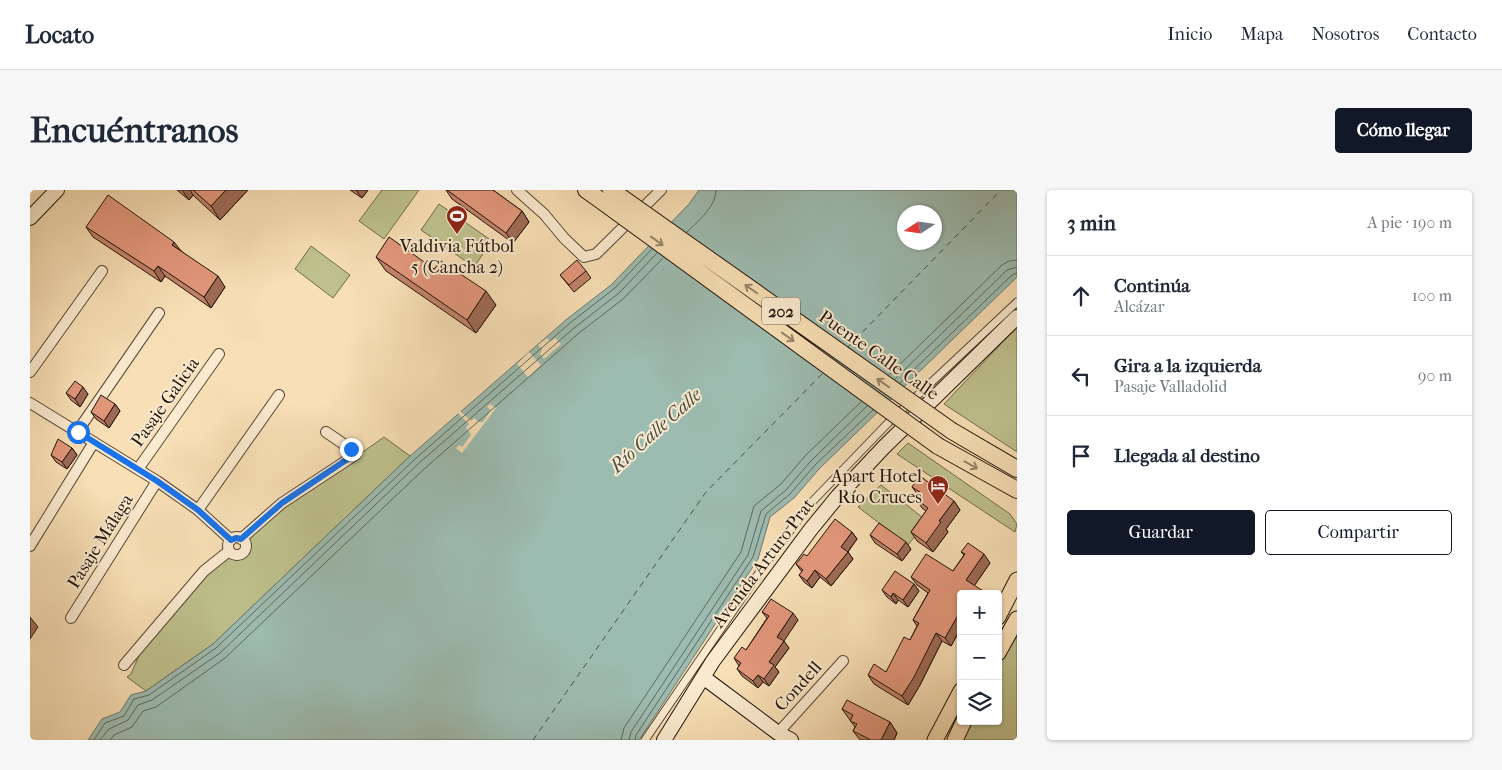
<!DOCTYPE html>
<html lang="es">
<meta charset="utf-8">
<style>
:root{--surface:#fff;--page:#f6f6f7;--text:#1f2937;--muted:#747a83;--line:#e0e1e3;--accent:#111827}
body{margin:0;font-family:"IM FELL French Canon",serif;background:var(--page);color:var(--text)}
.controls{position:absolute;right:15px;bottom:15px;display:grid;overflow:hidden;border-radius:5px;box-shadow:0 1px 4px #0004}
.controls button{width:45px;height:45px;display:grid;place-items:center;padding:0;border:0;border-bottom:1px solid var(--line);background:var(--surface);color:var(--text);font:25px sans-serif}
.compass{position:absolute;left:867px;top:15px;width:45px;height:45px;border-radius:50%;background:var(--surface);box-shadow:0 1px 4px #0004;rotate:258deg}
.stop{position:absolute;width:15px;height:15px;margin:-11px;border:4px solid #1a73e8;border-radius:50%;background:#fff}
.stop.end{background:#1a73e8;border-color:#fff;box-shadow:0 1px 5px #0008}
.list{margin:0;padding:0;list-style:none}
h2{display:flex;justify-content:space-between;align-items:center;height:65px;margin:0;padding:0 20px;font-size:21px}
h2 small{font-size:16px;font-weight:400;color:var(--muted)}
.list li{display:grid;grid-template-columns:32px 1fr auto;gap:15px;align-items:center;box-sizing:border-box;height:80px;padding:0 20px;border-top:1px solid var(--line)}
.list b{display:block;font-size:19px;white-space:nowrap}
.list p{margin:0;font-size:16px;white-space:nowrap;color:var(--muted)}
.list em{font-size:16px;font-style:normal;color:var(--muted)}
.actions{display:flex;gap:10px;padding:15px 20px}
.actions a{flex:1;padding:11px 0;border:1px solid var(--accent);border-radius:5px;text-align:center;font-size:18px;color:var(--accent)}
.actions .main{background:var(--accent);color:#fff}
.icon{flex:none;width:28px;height:28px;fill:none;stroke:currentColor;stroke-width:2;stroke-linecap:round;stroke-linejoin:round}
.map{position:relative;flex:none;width:987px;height:550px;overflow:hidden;border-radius:5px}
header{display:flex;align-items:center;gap:30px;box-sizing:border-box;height:70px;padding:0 25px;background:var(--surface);border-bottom:1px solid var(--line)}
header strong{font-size:24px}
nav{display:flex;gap:28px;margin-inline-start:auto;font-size:18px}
.intro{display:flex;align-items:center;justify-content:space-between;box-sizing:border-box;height:120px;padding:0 30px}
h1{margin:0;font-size:35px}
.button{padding:12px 22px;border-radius:5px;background:var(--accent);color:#fff;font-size:18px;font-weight:700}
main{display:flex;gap:30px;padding:0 30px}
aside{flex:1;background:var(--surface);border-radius:5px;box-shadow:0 1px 4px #0004}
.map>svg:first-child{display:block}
</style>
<header>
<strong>Locato</strong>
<nav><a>Inicio</a><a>Mapa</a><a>Nosotros</a><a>Contacto</a></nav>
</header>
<div class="intro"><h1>Encuéntranos</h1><a class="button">Cómo llegar</a></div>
<main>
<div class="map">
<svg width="987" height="550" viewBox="0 0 987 550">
<rect width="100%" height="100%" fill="#f8dfb5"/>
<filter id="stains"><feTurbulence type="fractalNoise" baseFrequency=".004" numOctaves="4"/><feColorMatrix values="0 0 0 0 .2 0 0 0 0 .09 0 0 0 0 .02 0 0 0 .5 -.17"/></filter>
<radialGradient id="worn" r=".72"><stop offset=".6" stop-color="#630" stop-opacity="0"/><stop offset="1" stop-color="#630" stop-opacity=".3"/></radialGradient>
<path fill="#bec18d" stroke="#706a4c" d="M352 0H389L354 49 329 31Z
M409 14 462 51 444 77 391 40Z
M281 56 320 85 303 108 265 79Z
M987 137V262L914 214Z
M354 247 380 266 183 454 116 501 97 487 101 484 111 461 162 400 194 370 201 367H213L219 361 218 355 220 347 248 322Z
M878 253 980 324 987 334 985 342 867 264Z
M851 295 897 331 878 355 828 317Z
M987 442V550H930L940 531H968V477Z"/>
<path fill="#9dbcb1" stroke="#6b796f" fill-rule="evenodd" d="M669 0H987V87L789 279 764 308 740 327 728 369 609 550H58L72 529 90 522 101 505 116 501 183 454 380 266 537 129 581 95 659 14ZM874 22H904V52H874Z"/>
<path fill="#f8dfb5" d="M517 148 520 152 525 148 531 154 514 169 510 164 512 159 508 155Z
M499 162 511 175 498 187 487 174Z
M460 214 466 218 432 263 426 258 429 255 432 257 441 245 436 238 439 234 427 222 429 220 441 231 444 228 449 232H453L461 220 457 217Z"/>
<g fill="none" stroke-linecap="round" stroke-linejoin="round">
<path stroke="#5f685e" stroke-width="1" d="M657 42C668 31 686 17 686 0
M859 185 972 75 979 71 987 70
M865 189 977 80 987 77
M870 193 982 85 987 83
M64 550 75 533 94 526 104 509 119 505 186 458 384 270 540 133 585 98 622 59
M70 550 79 539 98 530 108 515 122 510 190 463 388 274 544 138 589 103 627 63
M80 550 84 545 102 537 113 521 126 517 195 468 393 280 549 143 593 109 633 68
M591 550 594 538 711 362 724 316 751 294 775 266 831 212
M599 550 601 542 718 365 731 321 756 300 781 271 837 216
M605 550 606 545 723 367 736 324 760 304 785 275 843 220"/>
<path stroke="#4c4f45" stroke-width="1" stroke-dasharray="6 5" stroke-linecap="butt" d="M817 158 971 0
M503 550 676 302 793 183"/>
<g stroke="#574736" stroke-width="9">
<path id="pedestrian" d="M615 550 735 374 780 314 858 233 987 112"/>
</g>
<g stroke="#574736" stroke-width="12">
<path id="minor" d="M487 0 514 24 534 48 554 67 566 64 631 0
M0 182 72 81
M0 213 127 291 168 320 201 350
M47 242 129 123
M108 279 189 164
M168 320 249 205
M198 356a9 9 0 1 1 18 0a9 9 0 1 1-18 0Z
M211 349 252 313 325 265 321 259 296 242
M0 356 64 252
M41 428 127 291
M94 475 174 381 199 361
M748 543 813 471"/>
</g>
<g stroke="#21140b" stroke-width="16">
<path id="secondary" d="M0 28 27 0
M673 487 748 543 761 550
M634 550 683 471 781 339 808 306 854 257 987 127"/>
</g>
<g stroke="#21140b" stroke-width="17">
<path id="primary" d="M968 427 987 390
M968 463 987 429
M905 550 931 501
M925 550 934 531"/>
</g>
<g stroke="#21140b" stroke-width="18">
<path id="trunk" d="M556 0 573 12
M922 241 987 279
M908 256 987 300"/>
</g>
<use href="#pedestrian" stroke="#faeacf" stroke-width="7"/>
<use href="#minor" stroke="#faeacf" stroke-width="10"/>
<use href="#secondary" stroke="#faeacf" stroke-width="14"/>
<use href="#primary" stroke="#f8dfb5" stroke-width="15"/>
<use href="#trunk" stroke="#f8dfb5" stroke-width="16"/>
<g stroke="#21140b" stroke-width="18" stroke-linecap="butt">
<path id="trunk-bridge" d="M581 0 922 241
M573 12 908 256"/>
</g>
<use href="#trunk-bridge" stroke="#f8dfb5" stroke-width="16"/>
</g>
<path fill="#c2826a" stroke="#21140b" d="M147 0H218L190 30 163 5 159 10Z
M320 0H338L332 8Z
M416 0H463L492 21 499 32 483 53 422 9Z
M56 37 151 61 195 97 181 118 135 86 131 92 63 47Z
M346 67 404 79 466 115 446 143 356 81Z
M556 81 561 88 544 102 530 85Z
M36 203 58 204 50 217 41 210Z
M85 214 90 221 79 238 66 229 61 222Z
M42 258 47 265 37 279 26 272 21 265Z
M882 297 924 311 930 320 916 339 918 342 903 362 887 351 881 342 896 321 892 318 885 308 888 305Z
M822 342 827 349 818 362 823 369 801 396 790 387 782 398 774 392 769 385 772 382 766 374 777 366Z
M840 345 881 359 872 371 845 353Z
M931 362 960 373 944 396 953 401 954 404H931V438L921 456 912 451 890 495 878 515 844 494 838 485 856 482 880 450 887 436 883 430 898 403 887 395 881 387 923 381 934 365Z
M884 394 889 401 878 417 868 410 866 414 857 407 852 400Z
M732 422 768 430 753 451 759 458 745 477 749 482 739 496 733 492 728 498 712 486 707 479 709 476 704 468 716 460 737 428Z
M812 519 860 532 867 543 864 550H830L823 541 825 537Z"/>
<path fill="#9e6a56" stroke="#21140b" d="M152 0H160L163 5 159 10Z
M196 0H218L190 30 181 16Z
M326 0H338L332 8Z
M492 21 499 32 483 53 476 43Z
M144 52 152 62 142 55Z
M128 76 135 86 131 92 124 81Z
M188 86 195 97 181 118 174 107Z
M456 101 466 115 446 143 437 130Z
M53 197 58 204 50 217 45 209Z
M85 214 90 221 79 238 74 231Z
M42 258 47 265 37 279 32 272Z
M924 311 930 320 916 339 918 342 903 362 896 353 909 331Z
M822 342 827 349 816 364 811 357Z
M876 352 881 359 872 371 867 364Z
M818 362 823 369 801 396 796 389Z
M954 364 960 373 942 399 936 390Z
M785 380 790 387 782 398 777 391Z
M884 394 889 401 878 417 873 410Z
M863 403 868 410 866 414 861 407Z
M930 420 931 438 921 456 915 448Z
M763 423 768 430 752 454 747 447Z
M0 427 8 437 0 449Z
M906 443 912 451 890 495 878 515 872 506Z
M754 451 759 458 745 477 749 482 739 496 734 489 739 472Z
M728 485 733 492 728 498 723 491Z
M860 532 867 543 864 550H851Z"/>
<path fill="#e2977b" stroke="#21140b" d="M163 0H196L181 16Z
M417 0H463L492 21 476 43Z
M78 5 144 52 142 55 188 86 174 107 128 76 124 81 56 37Z
M359 47 404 79 411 71 456 101 437 130 346 67Z
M547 70 556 81 539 95 530 85Z
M45 191 53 197 45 209 36 203Z
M71 205 85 214 74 231 61 222Z
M28 249 42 258 32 272 21 265Z
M890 286 924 311 909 331 911 332 896 353 881 342 898 318 885 308 890 302 882 297Z
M805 329 822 342 811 357 818 362 796 389 785 380 777 391 769 385 773 380 766 374 774 364 777 366Z
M849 333 876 352 867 364 840 345Z
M938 353 954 364 936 390 953 401 951 404H931V420L915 448 906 443 884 487 872 506 838 485 844 474 856 482 874 447 880 450 889 433 883 430 900 400 881 387 896 364 923 381 935 364 931 362Z
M865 381 884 394 873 410 863 403 861 407 852 400Z
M741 409 763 423 747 447 754 451 739 472 744 475 734 489 728 485 723 491 707 479 711 473 704 468 712 457 716 460 739 426 732 422Z
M817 510 860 532 851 550H841L823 541 827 534 820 531 823 525 812 519Z"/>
<defs><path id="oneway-shaft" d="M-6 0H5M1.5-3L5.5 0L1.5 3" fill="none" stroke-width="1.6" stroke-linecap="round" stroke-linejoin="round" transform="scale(1.25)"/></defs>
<g stroke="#978468">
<use href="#oneway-shaft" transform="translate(627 51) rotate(36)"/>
<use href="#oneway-shaft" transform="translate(721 99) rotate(-145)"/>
<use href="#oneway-shaft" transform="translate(758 147) rotate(36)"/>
<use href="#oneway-shaft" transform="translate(853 193) rotate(-145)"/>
<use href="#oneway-shaft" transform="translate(941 275) rotate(29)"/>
</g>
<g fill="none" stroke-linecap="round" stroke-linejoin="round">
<path stroke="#1a73e8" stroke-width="6" d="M48 242 127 291 168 320 201 350 206 348 211 349 252 313 325 264 321 259"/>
</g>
<defs>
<g id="stadium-pin" transform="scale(1.125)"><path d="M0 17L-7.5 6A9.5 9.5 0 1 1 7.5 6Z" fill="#8f2418" stroke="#faeacf"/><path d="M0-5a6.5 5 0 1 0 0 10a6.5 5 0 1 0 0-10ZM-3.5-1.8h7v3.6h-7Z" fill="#fff"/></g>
<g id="hotel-pin" transform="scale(1.125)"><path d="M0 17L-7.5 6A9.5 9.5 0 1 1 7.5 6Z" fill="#8f2418" stroke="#faeacf"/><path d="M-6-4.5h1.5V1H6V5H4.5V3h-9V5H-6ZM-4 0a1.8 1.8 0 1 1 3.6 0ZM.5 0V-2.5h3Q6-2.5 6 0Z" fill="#fff"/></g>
</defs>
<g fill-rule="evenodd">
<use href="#stadium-pin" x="427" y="26"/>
<use href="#hotel-pin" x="908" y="296"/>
</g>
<g text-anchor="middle" stroke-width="4" stroke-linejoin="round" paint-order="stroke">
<rect fill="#faeacf" stroke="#625446" stroke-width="1" x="732" y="107.5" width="38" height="27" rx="4"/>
<g font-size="16" font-weight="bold" fill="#21140b">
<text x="751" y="127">202</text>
</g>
<g font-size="18" fill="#21140b" stroke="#faeacf">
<text x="427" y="62">Valdivia Fútbol<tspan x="427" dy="21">5 (Cancha 2)</tspan></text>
<text x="892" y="292" text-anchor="end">Apart Hotel<tspan x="892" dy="21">Río Cruces</tspan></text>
</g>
<g font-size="18" fill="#21140b" stroke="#faeacf">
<text transform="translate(849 165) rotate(35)" y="6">Puente Calle Calle</text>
<text transform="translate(135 212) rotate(-55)" y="6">Pasaje Galicia</text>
<text transform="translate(70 351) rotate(-58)" y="6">Pasaje Málaga</text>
<text transform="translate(733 373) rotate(-53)" y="6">Avenida Arturo Prat</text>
<text transform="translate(768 496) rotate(-48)" y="6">Condell</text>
</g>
<g font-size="19" font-style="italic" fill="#4c4f45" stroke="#faeacf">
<text transform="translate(625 240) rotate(-42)" y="7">Río Calle Calle</text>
</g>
</g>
<rect width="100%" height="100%" filter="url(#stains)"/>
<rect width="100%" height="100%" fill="url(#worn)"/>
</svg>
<div class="controls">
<button>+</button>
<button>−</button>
<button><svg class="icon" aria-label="layers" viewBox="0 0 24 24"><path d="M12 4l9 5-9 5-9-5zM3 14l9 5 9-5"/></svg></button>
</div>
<svg class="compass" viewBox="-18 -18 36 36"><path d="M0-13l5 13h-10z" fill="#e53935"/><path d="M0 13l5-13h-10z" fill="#747a83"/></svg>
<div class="stop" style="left:48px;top:242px"></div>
<div class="stop end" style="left:321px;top:259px"></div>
</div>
<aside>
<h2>3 min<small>A pie · 190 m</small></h2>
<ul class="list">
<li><svg class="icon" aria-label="ahead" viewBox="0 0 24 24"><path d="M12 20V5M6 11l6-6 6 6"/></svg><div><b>Continúa</b><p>Alcázar</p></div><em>100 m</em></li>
<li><svg class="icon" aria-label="left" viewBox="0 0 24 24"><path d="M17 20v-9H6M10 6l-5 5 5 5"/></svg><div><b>Gira a la izquierda</b><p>Pasaje Valladolid</p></div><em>90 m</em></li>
<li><svg class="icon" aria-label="arrive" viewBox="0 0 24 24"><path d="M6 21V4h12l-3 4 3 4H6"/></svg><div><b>Llegada al destino</b></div></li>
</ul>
<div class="actions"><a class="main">Guardar</a><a>Compartir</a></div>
</aside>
</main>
